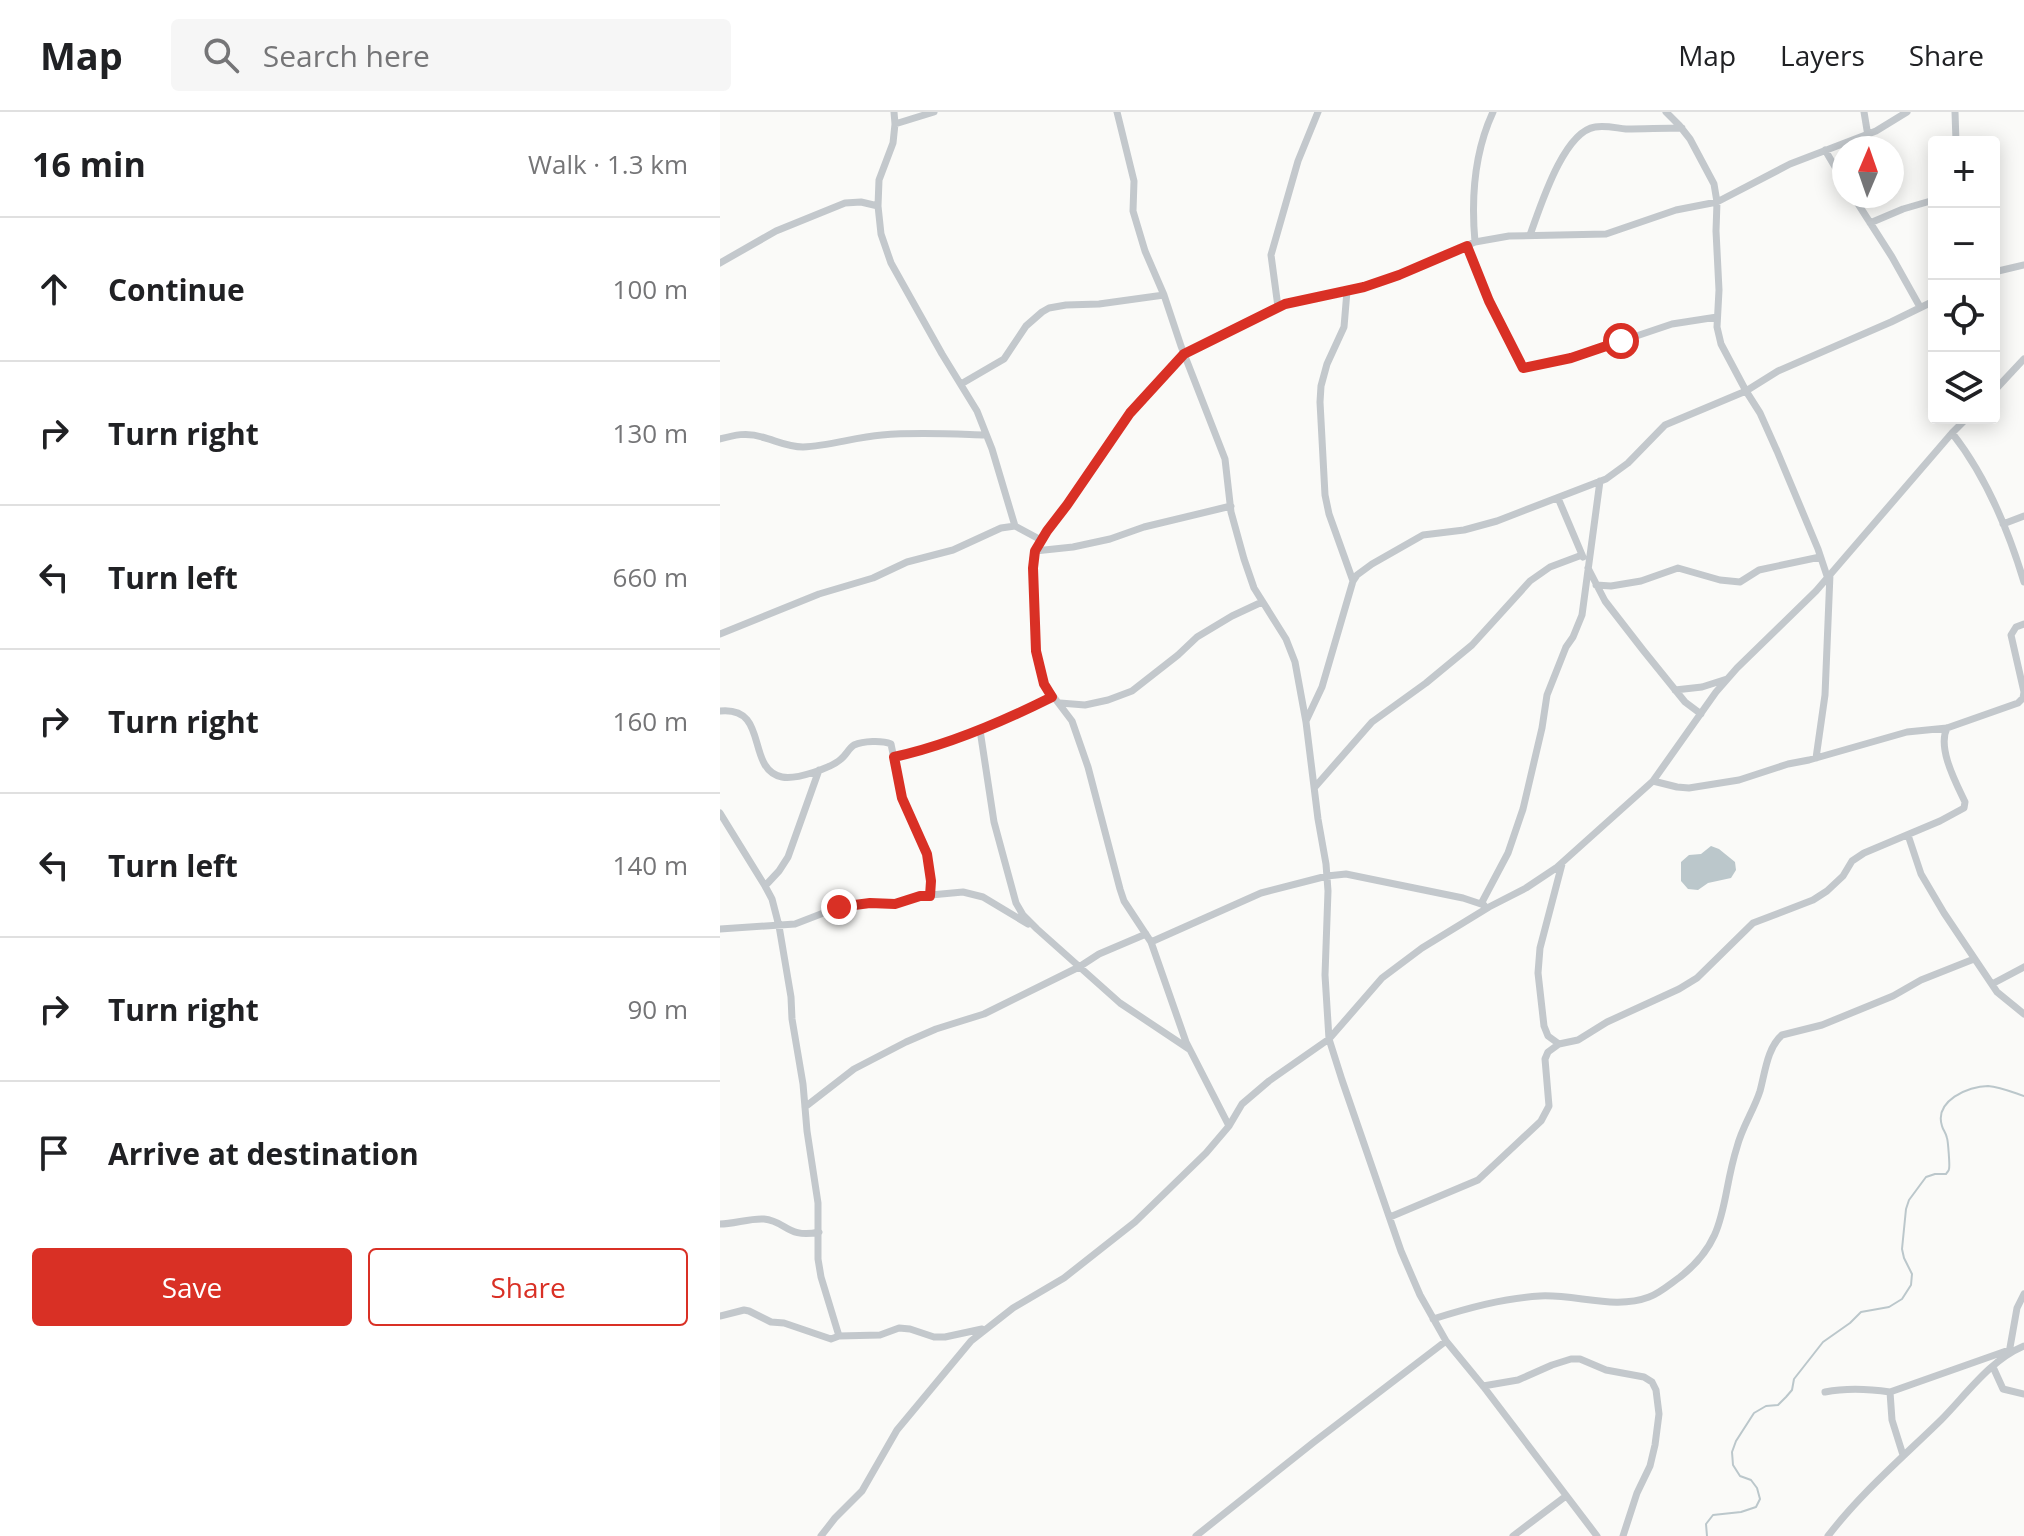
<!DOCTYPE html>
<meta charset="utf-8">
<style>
:root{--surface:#fff;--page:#f6f6f6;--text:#202124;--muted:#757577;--line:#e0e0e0;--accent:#d93025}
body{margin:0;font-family:"Open Sans",sans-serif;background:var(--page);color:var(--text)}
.controls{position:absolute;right:24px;top:24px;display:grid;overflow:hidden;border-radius:8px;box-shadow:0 4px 20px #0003}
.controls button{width:72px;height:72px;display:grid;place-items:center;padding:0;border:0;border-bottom:2px solid var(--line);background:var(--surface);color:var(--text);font:40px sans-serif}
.compass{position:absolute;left:1112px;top:24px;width:72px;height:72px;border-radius:50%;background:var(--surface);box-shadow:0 4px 20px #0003;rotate:2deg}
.stop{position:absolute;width:24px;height:24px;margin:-18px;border:6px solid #d93025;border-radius:50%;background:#fff}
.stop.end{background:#d93025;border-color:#fff;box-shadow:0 2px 8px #0008}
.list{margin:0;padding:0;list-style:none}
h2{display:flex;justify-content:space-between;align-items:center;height:104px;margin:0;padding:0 32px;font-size:34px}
h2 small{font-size:26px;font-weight:400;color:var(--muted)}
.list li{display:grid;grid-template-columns:52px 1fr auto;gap:24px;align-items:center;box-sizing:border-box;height:144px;padding:0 32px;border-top:2px solid var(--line)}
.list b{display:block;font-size:30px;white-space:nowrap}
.list em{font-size:26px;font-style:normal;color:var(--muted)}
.actions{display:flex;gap:16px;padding:24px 32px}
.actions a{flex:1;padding:18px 0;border:2px solid var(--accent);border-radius:8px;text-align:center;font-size:28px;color:var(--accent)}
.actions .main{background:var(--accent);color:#fff}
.icon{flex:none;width:44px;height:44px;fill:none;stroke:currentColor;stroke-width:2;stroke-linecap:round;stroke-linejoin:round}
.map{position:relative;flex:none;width:1304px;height:1424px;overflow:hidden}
header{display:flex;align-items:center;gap:48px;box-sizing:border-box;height:112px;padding:0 40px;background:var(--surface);border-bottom:2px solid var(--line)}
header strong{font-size:38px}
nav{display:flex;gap:44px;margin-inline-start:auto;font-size:28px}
.search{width:560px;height:72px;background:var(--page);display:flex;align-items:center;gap:20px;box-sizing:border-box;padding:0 28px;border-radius:8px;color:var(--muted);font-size:30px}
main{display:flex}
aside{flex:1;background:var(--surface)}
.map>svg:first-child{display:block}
</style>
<header>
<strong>Map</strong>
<div class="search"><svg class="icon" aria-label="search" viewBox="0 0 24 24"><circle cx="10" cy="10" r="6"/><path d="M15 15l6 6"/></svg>Search here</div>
<nav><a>Map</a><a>Layers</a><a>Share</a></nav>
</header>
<main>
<aside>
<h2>16 min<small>Walk · 1.3 km</small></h2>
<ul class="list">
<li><svg class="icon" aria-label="ahead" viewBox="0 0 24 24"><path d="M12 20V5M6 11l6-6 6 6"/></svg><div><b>Continue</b></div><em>100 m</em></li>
<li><svg class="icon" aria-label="right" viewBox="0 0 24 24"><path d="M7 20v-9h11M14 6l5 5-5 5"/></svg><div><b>Turn right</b></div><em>130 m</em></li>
<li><svg class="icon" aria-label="left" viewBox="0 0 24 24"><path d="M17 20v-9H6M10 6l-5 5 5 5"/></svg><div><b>Turn left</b></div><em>660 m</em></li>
<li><svg class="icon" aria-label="right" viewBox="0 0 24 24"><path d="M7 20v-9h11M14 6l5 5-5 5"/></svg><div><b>Turn right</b></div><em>160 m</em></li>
<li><svg class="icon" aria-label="left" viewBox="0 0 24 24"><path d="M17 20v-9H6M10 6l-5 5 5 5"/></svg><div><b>Turn left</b></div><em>140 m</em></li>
<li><svg class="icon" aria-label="right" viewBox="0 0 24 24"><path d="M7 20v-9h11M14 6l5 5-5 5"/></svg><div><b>Turn right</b></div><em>90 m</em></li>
<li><svg class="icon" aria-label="arrive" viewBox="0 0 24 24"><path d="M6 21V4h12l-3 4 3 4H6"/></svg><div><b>Arrive at destination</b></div></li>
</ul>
<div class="actions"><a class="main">Save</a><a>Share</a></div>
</aside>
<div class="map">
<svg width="1304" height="1424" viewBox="0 0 1304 1424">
<rect width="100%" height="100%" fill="#fafaf8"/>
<path fill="#bbc7cb" d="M991 734 999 737 1015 750 1016 758 1011 766 988 771 978 778 968 777 961 769V750L969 743 981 742Z"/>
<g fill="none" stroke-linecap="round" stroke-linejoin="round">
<path stroke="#bbc7cb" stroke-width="2" d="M987 1424 986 1412 993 1403 1021 1400 1036 1395 1040 1387 1037 1376 1031 1368 1020 1364 1013 1353 1012 1340 1016 1329 1034 1301 1046 1294 1058 1293 1066 1285 1072 1278 1074 1267 1103 1230 1130 1211 1141 1200 1169 1195 1182 1187 1191 1173 1192 1162 1184 1146 1182 1137 1186 1097 1189 1088 1206 1065 1215 1062H1226C1227 1060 1229 1059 1229 1057 1230 1054 1228 1029 1227 1026 1226 1021 1223 1018 1222 1014 1214 989 1248 974 1268 974 1280 975 1292 980 1304 984"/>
<path stroke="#c3c8cc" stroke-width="7" d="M174 0 175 12 173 31 159 68 158 94 161 122 171 151 222 242 257 299 272 337 295 414
M397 0 414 69 413 99 425 139 444 183 461 234 505 347 511 400 524 447 534 476 566 527 575 550 586 610 598 707 606 752 608 779 605 863 609 927 622 968 681 1139 700 1183 726 1229 763 1274 877 1424
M946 0 959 13 970 27 994 72 997 90 996 119 999 178 997 215 1001 232 1026 279 1040 301 1057 339 1098 437 1107 464
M1144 0 1148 24
M1235 0 1236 30
M175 12 214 0
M1105 38 1124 70
M1133 84 1172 145 1200 195
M1150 111 1183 97 1214 88
M810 123C820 96 843 20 875 15 885 13 896 16 906 17 924 17 943 16 962 16
M755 130C751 86 754 41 773 0
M747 134 769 189 803 256 851 246 952 212 997 205
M0 151 56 119 125 91 141 90 158 94
M1274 160 1304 153
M627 179 624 215 607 252 601 274 600 290 605 383 609 402 633 469
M558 195 551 143 578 49 598 0
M241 272 284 247 306 214 322 200 329 196 346 193 379 192 444 183
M1274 279 1304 247
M1232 321C1266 364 1288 417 1304 470
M0 327C14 323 27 320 42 325 57 329 68 335 83 335 110 334 135 325 162 323 196 320 232 322 266 323
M838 386 863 445
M1283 412 1304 404
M315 439 353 435 390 427 424 415 511 394
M868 456 885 489 923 538 965 590 981 602
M876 473 891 474 921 469 958 456 1000 468 1020 470 1039 458 1100 445
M1304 512 1296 515 1291 523 1304 580
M0 522 99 482 153 466 187 450 233 438 281 416 295 414 321 428
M955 578 982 575 1007 567
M332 585 260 618 274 710 296 791 303 803 317 817 400 891 469 937
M340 591 365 593 388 588 412 579 458 543 477 525 512 504 542 490
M0 599C50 594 25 657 62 665 76 668 111 656 121 647 126 643 129 636 134 633 143 629 162 628 171 632L182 686 207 742 211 769 210 784
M586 609 602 575 633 469 637 463 652 452 703 423 744 418 777 409 886 367 908 351 945 313 1026 279 1058 259 1171 210 1214 189
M174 645 199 639 260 618
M1096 646 1105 583 1110 462
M933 669 957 675 969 676 1019 668 1068 652 1089 648 1187 620 1227 616 1298 591 1303 586 1304 580
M595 675 652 610 706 571 752 533 810 469 830 455 862 443
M0 701 45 774 52 787 59 814 71 885 72 907 83 972 87 1019 98 1091V1147L101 1165 119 1224
M1188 723 1201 762 1224 801 1277 880 1304 902
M45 774 59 759 68 745 99 658
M761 792 788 741 803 697 822 616 827 583 846 535 853 525 862 503 880 369
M0 817 75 812 119 795 150 791 175 792 200 784 243 780 263 785 308 812
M431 830 541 781 607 764 626 762 660 769 743 786 764 793
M1272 872 1304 855
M839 932 828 924 824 914 818 861 820 836 842 752
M85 995 134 957 186 930 216 917 264 902 359 855 379 842 426 822
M509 1014 466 930 431 830 404 789 400 777 368 655 352 609 324 572 319 556 316 539 313 446 327 419 347 393 410 301 464 242 565 192 644 175 679 163 755 130 789 124 886 122 956 98 997 90 1070 52 1156 19 1187 0
M670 1105 758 1068 821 1009 829 994 825 947 828 940 839 932 858 928 887 910 959 877 977 866 1033 811 1093 788 1107 779 1123 764 1132 749 1144 741 1220 709 1244 696 1245 690C1236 671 1217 636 1227 616
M0 1112C14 1112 30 1106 44 1107 66 1109 68 1127 99 1120
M0 1204 24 1198 29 1199 51 1210 64 1211 111 1227 119 1224 160 1223 179 1216 190 1217 214 1225H225L262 1217
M713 1207C748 1196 784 1186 820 1184 856 1182 895 1198 929 1185 940 1181 950 1172 960 1165 1010 1126 1000 1088 1017 1035 1022 1015 1034 998 1040 979 1045 961 1047 936 1062 923L1102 913 1173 884 1201 868 1254 847
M1289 1241 1297 1196 1304 1182
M1273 1255 1283 1277 1304 1282
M763 1274 798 1268 832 1253 851 1247H860L886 1258 924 1265 932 1270 936 1278 939 1302 935 1333 930 1354 917 1381 903 1424
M1105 1280C1126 1276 1149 1277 1170 1280L1289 1238
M1170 1280 1172 1308 1183 1343
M101 1424 115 1406 142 1379 177 1318 251 1229 293 1196 344 1166 415 1110 486 1041 509 1014 522 992 549 969 609 927 662 866 702 836 769 795 806 776 836 756 933 669 996 580 1017 556 1096 479 1232 321 1247 306
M476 1424 594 1330 726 1229
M793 1424 846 1384
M1108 1424C1141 1381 1182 1346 1221 1308 1246 1283 1270 1248 1304 1234"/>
</g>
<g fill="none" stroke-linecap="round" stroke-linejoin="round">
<path stroke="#d93025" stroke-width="10" d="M119 795 150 791 175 792 200 784H210L211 769 207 742 182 686 174 645C229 633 282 610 332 585L324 572 316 539 313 456 315 439 327 419 347 393 410 301 464 242 565 192 644 175 679 163 747 134 769 189 803 256 851 246 901 229"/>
</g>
</svg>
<div class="controls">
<button>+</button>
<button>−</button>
<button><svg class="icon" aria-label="locate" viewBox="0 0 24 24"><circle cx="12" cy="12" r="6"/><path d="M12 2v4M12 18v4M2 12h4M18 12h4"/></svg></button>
<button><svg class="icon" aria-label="layers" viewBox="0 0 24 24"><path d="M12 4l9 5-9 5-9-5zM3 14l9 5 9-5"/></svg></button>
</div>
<svg class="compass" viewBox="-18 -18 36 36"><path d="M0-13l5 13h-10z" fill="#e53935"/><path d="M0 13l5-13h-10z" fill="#757577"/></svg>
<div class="stop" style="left:901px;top:229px"></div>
<div class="stop end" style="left:119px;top:795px"></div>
</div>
</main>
